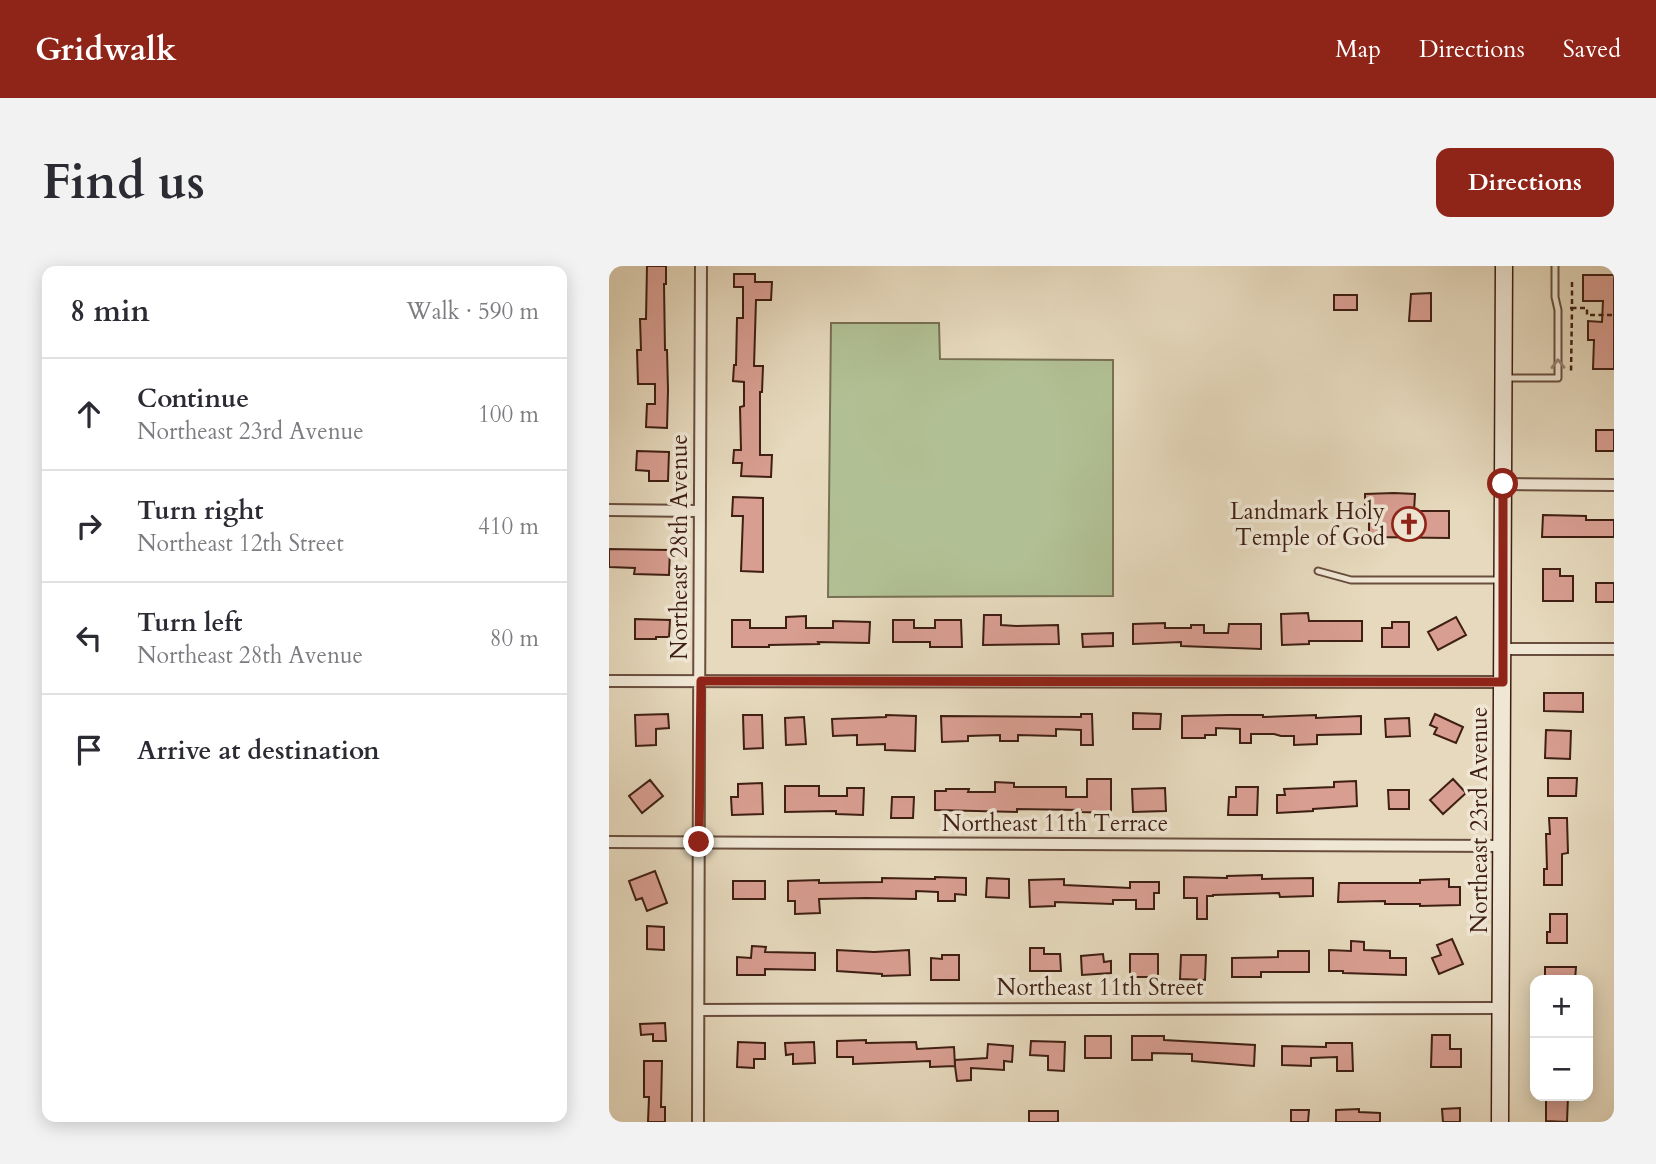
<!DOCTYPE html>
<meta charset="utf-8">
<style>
:root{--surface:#fff;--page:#f2f2f3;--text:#2b2b33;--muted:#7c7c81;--line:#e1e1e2;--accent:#8f2418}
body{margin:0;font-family:Cardo,serif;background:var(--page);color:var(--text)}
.controls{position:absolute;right:21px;bottom:21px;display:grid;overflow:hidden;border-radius:14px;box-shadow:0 4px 18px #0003}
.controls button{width:63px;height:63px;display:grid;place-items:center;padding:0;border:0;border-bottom:2px solid var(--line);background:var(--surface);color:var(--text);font:35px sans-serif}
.stop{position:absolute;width:21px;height:21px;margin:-16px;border:5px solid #8f2418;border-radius:50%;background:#fff}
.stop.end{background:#8f2418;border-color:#fff;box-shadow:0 2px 7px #0008}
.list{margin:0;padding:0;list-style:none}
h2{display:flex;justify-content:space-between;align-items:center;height:91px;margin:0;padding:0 28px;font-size:30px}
h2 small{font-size:23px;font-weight:400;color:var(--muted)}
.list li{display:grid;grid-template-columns:46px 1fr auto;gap:21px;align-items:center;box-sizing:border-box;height:112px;padding:0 28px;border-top:2px solid var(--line)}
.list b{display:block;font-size:26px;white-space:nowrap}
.list p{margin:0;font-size:23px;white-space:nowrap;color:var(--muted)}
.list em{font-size:23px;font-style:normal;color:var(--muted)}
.icon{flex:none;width:38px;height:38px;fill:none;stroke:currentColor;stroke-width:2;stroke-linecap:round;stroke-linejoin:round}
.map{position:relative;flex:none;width:1005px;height:856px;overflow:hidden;border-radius:14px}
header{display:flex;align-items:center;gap:42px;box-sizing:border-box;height:98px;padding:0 35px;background:var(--accent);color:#fff}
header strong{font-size:33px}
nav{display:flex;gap:38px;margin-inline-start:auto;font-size:24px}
.intro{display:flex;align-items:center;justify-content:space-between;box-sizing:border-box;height:168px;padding:0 42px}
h1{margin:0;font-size:49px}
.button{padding:18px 32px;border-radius:14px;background:var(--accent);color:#fff;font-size:24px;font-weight:700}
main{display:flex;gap:42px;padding:0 42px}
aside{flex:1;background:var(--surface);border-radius:14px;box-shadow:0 4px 18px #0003}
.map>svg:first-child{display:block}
</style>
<header>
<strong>Gridwalk</strong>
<nav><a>Map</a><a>Directions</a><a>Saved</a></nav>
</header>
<div class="intro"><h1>Find us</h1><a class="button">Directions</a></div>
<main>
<aside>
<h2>8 min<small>Walk · 590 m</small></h2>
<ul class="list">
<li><svg class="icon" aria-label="ahead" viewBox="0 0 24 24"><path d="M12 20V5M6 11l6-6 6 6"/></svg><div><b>Continue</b><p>Northeast 23rd Avenue</p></div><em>100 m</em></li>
<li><svg class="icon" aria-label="right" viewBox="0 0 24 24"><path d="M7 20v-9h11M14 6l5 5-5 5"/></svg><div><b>Turn right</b><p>Northeast 12th Street</p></div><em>410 m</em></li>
<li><svg class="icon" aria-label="left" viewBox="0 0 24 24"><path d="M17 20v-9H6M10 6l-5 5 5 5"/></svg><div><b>Turn left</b><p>Northeast 28th Avenue</p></div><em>80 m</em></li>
<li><svg class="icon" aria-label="arrive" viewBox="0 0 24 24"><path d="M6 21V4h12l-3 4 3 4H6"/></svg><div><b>Arrive at destination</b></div></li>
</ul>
</aside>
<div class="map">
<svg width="1005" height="856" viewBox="0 0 1005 856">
<rect width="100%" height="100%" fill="#e6d9bd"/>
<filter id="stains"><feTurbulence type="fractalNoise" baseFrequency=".00286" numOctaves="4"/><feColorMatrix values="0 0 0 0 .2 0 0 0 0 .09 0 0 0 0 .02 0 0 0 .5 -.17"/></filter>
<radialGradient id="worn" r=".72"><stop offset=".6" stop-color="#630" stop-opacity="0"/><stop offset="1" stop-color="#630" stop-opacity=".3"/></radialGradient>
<path fill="#b1c094" stroke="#787054" stroke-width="2" d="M222 57H330L331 93 504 94V330L219 331Z"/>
<path fill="#d89e91" stroke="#3f1f13" stroke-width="2" d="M38 0H57V18H55L56 84H58L59 124 58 162 37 161 38 138H46V118H29L28 84H32L31 53H37Z
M125 8H146V16H163L162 34H147L145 100H154L153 126H151V189H163L162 211 132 210 133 197H124L125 184H132L131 141 135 140V116L124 115 125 99H127L128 52H134V21H125Z
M974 9H1005V103H984L985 74H979V55L993 56 994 35H974Z
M822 27V55H800L802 28Z
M725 29H748V44H725Z
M987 164H1005V185H987Z
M28 185 60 186 59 215H40V205L27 204Z
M785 227 806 228 805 245H840V272L760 271V242H756V228Z
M124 231 154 232V306L132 305 134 250H123Z
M934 249 977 250V254H1005V271H933Z
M0 283 61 284 60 309 25 308 26 302 0 301Z
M934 303H951V310H964V335H934Z
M987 317H1005V336H987Z
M699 347 700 355H753V375H700V378L673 379 672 348Z
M375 349H392V359L407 360 449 359 450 378 374 379Z
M197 350V362H224V355L261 356 260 377 209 376 210 378 160 379V381H123V354H141V362H177V351Z
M847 351 857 369 829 384 819 366Z
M26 353 61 354 60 371H47V373H26Z
M284 354H305V362H326V354H352L353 381H321V376H284Z
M783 356H800V381H773V362H783Z
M556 357V362H582V359H595V367H619L620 358H652V383L572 380V376L524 378V358Z
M504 367V380L474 381 473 368Z
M935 427H974V446L935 445Z
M524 447 552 448 551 463H524Z
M59 448 60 462 47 463V479L27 480 26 449Z
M472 448H483L484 479H472V464L447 463V470L409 469V475H391V469L359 470V475L333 476 332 450 472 451Z
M826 448 854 461 847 477 825 468 828 462 821 459Z
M134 449H153L154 482 135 483Z
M277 449 307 450 306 485 276 484V478L248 479V469L224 470 223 453 277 451Z
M620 449H654V451L707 449V452L752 450V468L708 469V478L685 479V470H672L665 468H642V477H631V463L607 462V469H596V472H573V450Z
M195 451 197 478 177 479 176 452Z
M800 452 801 470 777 471 776 453Z
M937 464 962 465 961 493 936 492Z
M939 512H968L967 530H939Z
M478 513H502V547L472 546V544L408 543V546L326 544V525H337V523H360L359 526H386V516L405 517V521H457V531H478Z
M844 513 857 527 834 548 821 534Z
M41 514 54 530 33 547 20 530Z
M747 515 748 540 704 543V545L668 547V529H676L675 523 725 521V516Z
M153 517 154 548 123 549 122 531H129V518Z
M176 520H210V530H238V522H255L254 549 227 548V545L176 546Z
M627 521H649L648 549H619L620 531H627Z
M556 522 557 545 524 546 523 523Z
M779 524H800V543H780Z
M283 531H305L304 552H282Z
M940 552H958L959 587 953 588V619H935V603H938L937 568H941Z
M46 605 58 637 38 645 33 632 27 634 20 615Z
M653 609V613L704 612V630L671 631 670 627 604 629V630H598V653H588V632H575V611L618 612V610Z
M326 611 357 612V629L346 628V635H329V626L307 625V633L257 632 210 633 211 647 186 648V635H179V615L210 614V617L273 616V612L326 613Z
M378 612 400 613V632L377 631Z
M455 613V619L521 622V616H550V627H545V643H527V634H504V638L446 636V640L421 641 420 614Z
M840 613V621H851V639L811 640V638H776V635L729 636 730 617H811V614Z
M124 615H156V633H124Z
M941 648H958V677H938V666H941Z
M38 660 55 661V684L38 683Z
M843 673 854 698 830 708 823 692 832 689 828 679Z
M742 675 755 676V684L781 685V692H797V709L734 707V705H720V684L742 685Z
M143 680 157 681 156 686 206 687V704L156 703V709H128V691L142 692Z
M421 682H435V688H451L452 705H421Z
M228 684 265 686 300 684 301 709 273 710V708L228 705Z
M669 685H700V706H652V711H623V692L669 691Z
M494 688 495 696 502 695V707L473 709 472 690Z
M521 688H549V711H521Z
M333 689H350V714H322V692L333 693Z
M572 689H597L596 714 571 713Z
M936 701H967L966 714H936Z
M56 757 57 775H44V768L32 769 31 758Z
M823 769H841V783H852V801H822Z
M476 770H502V792H476Z
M523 770H555V774L646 779 645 800 583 795V788L543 787V794H523Z
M257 774V777L307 776 308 783 345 781 346 800V794L378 792 379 778 404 780 403 796 395 795V804L362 802V814L348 815 346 800 321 801V795L244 798V791H228V775Z
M422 775 456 776 455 805 439 804V790L421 789Z
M129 776 156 777V793H145V802L128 801Z
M205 776 206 797 184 798V788L177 789 176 777Z
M717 777H743L744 805H728V791L702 792V800L673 799V780L717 781Z
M35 795H53L52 841H56V856H39L40 831H35Z
M937 830H959L958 856 937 855Z
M851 842V856H834L833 843Z
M750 843V846L771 847V856H727V844Z
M682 844H700L699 856H682Z
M420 845H449V856H420Z"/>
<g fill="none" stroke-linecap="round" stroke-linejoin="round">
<g stroke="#694e3e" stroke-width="9">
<path id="lane" d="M898 112H949V44L946 31V0
M709 305 742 314H891"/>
</g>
<g stroke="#694e3e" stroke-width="14">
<path id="street" d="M894 218 1005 219
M0 244 90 245
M894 383H1005
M0 415 894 416
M0 576 893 580
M90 744 892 742
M89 856C91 571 89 285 92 0"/>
</g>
<g stroke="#3f1f13" stroke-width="19">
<path id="secondary" d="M891 856 895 0"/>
</g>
<path stroke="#3f1f13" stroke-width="2.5" stroke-dasharray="5 3.5" stroke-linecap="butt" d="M963 16V42H978V49H1005
M961 42H963L962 107"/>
<use href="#lane" stroke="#efe6d4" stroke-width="5"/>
<use href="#street" stroke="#efe6d4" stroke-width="10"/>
<use href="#secondary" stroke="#efe6d4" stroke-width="16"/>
</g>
<defs><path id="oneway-chevron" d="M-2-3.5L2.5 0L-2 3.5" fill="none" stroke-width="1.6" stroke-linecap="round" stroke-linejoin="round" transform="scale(1.75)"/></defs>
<use stroke="#978274" href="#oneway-chevron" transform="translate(949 98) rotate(-91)"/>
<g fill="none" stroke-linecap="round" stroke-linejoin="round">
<path stroke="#8f2418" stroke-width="9" d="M90 576 92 415 894 416V218"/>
</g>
<defs>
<g id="church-ring" transform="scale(1.75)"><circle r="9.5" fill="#efe6d4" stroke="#8f2418" stroke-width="1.5"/><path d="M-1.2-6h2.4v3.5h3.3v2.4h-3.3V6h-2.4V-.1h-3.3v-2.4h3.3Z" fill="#8f2418"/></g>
</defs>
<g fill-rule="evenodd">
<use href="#church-ring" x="800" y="258"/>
</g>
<g text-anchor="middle" stroke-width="7" stroke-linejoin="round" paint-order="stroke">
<g font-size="23" fill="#3f1f13" stroke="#efe6d4" text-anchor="end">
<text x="776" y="253">Landmark Holy<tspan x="776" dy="26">Temple of God</tspan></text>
</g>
<g font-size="23" fill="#3f1f13" stroke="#efe6d4">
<text transform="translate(70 281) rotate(-90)" y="8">Northeast 28th Avenue</text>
<text transform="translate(870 554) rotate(-90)" y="8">Northeast 23rd Avenue</text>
<text x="446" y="565">Northeast 11th Terrace</text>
<text x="491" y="729">Northeast 11th Street</text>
</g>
</g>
<rect width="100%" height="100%" filter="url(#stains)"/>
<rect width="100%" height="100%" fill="url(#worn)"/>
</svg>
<div class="controls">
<button>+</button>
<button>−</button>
</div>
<div class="stop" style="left:894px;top:218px"></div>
<div class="stop end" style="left:90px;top:576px"></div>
</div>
</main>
